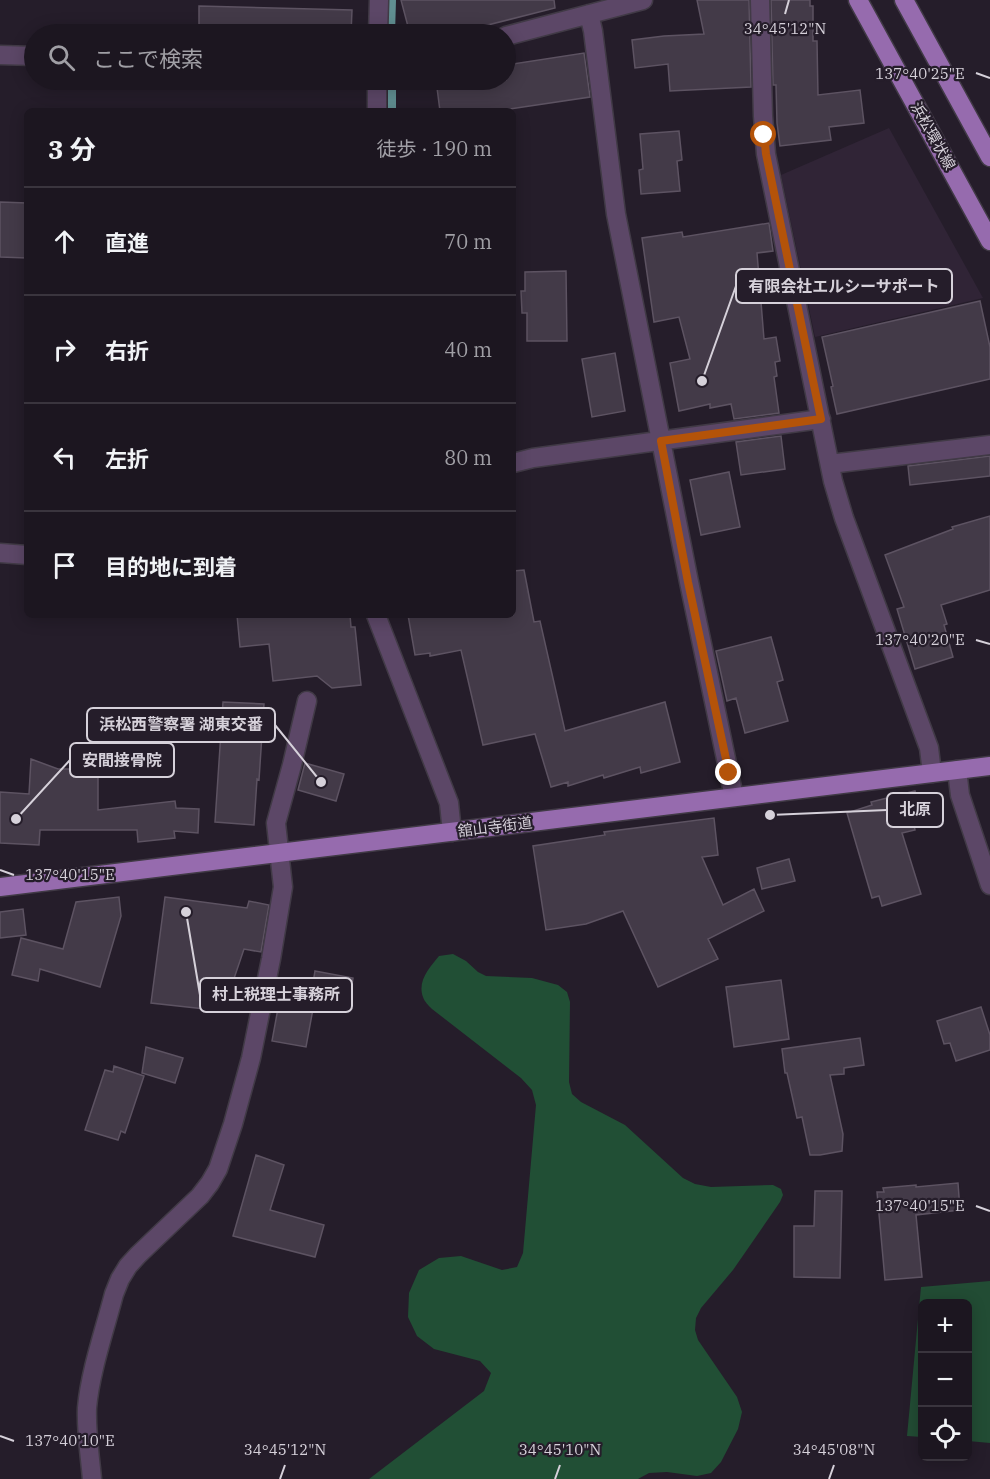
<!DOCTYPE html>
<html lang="ja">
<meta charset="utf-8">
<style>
:root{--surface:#1c1620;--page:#251f29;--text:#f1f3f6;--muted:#a09fa5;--line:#3a353e}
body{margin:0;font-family:"IBM Plex Serif","Noto Sans JP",serif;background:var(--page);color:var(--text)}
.controls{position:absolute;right:18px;bottom:18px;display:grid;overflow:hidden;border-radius:9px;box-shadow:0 3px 15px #0003}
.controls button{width:54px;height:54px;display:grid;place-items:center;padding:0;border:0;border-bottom:2px solid var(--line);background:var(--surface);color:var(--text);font:30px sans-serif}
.stop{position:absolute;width:18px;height:18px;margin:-14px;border:4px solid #b45309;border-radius:50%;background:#fff}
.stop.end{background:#b45309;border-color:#fff;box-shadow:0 2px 6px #0008}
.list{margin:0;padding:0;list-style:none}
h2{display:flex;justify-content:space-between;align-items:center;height:78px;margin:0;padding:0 24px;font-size:26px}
h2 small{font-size:20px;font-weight:400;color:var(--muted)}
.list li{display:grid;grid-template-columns:39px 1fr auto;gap:18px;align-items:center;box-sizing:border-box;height:108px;padding:0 24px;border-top:2px solid var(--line)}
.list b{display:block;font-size:22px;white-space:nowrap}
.list em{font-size:20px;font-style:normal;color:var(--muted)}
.icon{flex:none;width:33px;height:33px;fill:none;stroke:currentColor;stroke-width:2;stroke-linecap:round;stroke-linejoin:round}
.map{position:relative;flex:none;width:990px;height:1479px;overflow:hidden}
.search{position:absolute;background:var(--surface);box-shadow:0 3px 15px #0003;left:24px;top:24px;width:492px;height:66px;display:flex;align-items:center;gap:15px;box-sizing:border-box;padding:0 21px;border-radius:33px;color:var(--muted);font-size:22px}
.panel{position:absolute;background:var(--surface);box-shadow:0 3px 15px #0003;left:24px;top:108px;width:492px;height:510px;border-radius:9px}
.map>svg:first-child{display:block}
</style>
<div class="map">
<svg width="990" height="1479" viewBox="0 0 990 1479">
<rect width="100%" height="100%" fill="#251d2a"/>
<path fill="#302436" d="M889 128 983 298 815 337 781 175Z"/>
<path fill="#224c34" d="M990 1281V1443L968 1441V1304H922V1437L907 1436 921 1287Z"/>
<path fill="#214f35" d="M453 954 466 961 478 972 486 976 532 978 558 985 567 992 570 1002 569 1082 572 1094 581 1102 625 1125 683 1178 695 1184 711 1187 773 1185 781 1189 783 1195 780 1202 733 1270 701 1308 696 1318 695 1330 698 1340 737 1397 742 1412 738 1429 721 1462 711 1473 697 1476 667 1472 649 1473 638 1479H369L484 1391 491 1373 480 1361 434 1349 417 1336 408 1317 409 1293 419 1270 439 1258 461 1256 502 1270 517 1267 523 1253 536 1105 532 1090 521 1078 432 1009C429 1006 424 1001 423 997 417 981 430 967 439 956Z"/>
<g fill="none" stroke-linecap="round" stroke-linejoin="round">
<path stroke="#608e91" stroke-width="8" d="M391 34 392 0
M392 111V85"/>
</g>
<path fill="#433a48" stroke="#5d5362" stroke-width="1.5" d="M401 0H554L555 8 452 34H410Z
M697 0H749L751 87 670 91 668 64 635 68 632 40 664 36 704 34Z
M771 0H810V6H813V41H817L818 95 860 90 864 123 829 127 831 140 780 146 777 123 776 85H773Z
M199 6 352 10 351 34H199Z
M584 53 590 97 496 111H440L436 80H506V65Z
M679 131 682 160 677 161 680 191 641 194 639 170 643 169 640 134Z
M0 202 27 203V258L0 257Z
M769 223 773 251 757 253 764 339 776 337 780 361 775 362 777 376 774 377 779 413 734 419 731 404 710 408V404L679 411 670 363 690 359 679 317 654 322 642 238 682 232 683 237Z
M566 271 567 341H527V313H522L521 291H525V272Z
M980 301 990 347V379L837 414 831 387 833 386 822 337Z
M615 353 625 411 592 417 582 359Z
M781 436 785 469 741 475 736 442Z
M990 456V476L910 485 908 466Z
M729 472 740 527 701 535 690 480Z
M990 516V590L941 605 947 624 944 625 953 657 915 669 897 609 904 607 885 555 953 529 952 527Z
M524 570 534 622 540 621 565 731 665 702 680 762 641 773 640 767 604 778 603 775 568 786V782L551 787 535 734 483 745 461 650 430 656V653L415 655 408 615H513V571Z
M237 615H350L351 627H355L361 685 332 688 317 676 273 681 269 644 240 647Z
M771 637 783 680 777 682 788 721 745 733 736 698 727 701 716 651Z
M223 702 264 704 259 780 257 779 254 825 215 822Z
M157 727V751L136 752 135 728Z
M31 759 58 769H98V810L175 801 176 808 199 809 198 833 174 831 175 838 138 842 137 830H40L39 845 0 843V792L29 794Z
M305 763 344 774 336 801 298 790Z
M915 791 921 813 912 815 915 830 902 833 921 894 882 906 879 896 872 898 847 813 872 805 871 802Z
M714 818 718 855 702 857 723 905 754 889 764 911 708 939 718 959 658 987 623 911 586 924 546 930 533 846 605 835 604 832Z
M789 859 795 881 762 889 757 868Z
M119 897 121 916 100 987 40 969 38 981 12 975 21 938 63 949 76 902Z
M165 897 247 908 249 901 269 905 261 952 244 949 223 1011 151 1003Z
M23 909 26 935 0 938V912Z
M315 971 353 978 349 1002 311 995Z
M781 980 789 1039 734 1047 726 987Z
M281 992 315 998 306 1047 272 1041Z
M981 1007 990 1035V1050L956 1061 950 1043 944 1044 937 1021Z
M860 1038 864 1065 844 1068V1074L830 1075 843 1134 842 1151 820 1155H810L802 1117 797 1118 787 1073H785L782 1049Z
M146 1047 183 1058 175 1083 142 1073Z
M114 1066 144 1076 125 1133 121 1131 118 1140 85 1130 105 1070 113 1072Z
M256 1155 284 1165 270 1210 324 1225 315 1257 233 1236Z
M958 1183 960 1210 916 1215 922 1277 885 1280 877 1192H884L883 1188 916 1185V1187Z
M815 1191H842L840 1278 794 1277V1226H814Z"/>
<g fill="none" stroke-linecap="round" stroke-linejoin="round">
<g stroke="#413a46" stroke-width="21">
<path id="minor" d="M760 0 763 116 766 154 833 481 844 518 929 748 932 773
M589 14 593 31 616 214 689 582 734 797
M378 34 379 0
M506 36 643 0
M0 55 34 56
M377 111V80
M513 463 533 458 821 419
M830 464 990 445
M0 553 27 555
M376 615 449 803 452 832
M957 770 960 795 990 885
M92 1479C90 1456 86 1432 87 1408 90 1372 105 1329 114 1294L120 1279 128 1266 138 1255 200 1196 210 1183 218 1169 233 1124 251 1058 271 959 283 887 276 823 292 765 307 701"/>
</g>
<g stroke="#413a46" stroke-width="21">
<path id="major" d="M858 0 990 241
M904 0 990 157
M0 887 990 766"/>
</g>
<use href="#minor" stroke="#5c4767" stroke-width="18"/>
<use href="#major" stroke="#966bae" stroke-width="18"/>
</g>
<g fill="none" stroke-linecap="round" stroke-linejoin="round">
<path stroke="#b45309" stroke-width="8" d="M729 773 688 582 661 441 821 419 766 154 764 135"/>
</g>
<path fill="none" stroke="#d6d1da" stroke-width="2" d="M785 14 789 0M976 73 990 78M976 640 990 644M0 870 14 875M976 1206 990 1211M0 1436 14 1441M280 1479 285 1465M555 1479 560 1465M829 1479 834 1465"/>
<g text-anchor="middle" stroke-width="4.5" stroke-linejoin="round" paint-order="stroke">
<g font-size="15" fill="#d6d1da" stroke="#251d2a">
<text transform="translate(933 136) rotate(61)" y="5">浜松環状線</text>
<text transform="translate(495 827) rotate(-7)" y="5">舘山寺街道</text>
</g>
</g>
<g font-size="15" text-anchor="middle" fill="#d6d1da" stroke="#251d2a" stroke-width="4.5" stroke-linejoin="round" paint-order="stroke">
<text x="785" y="34">34°45'12"N</text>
<text x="920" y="79">137°40'25"E</text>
<text x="920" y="645">137°40'20"E</text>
<text x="70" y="880">137°40'15"E</text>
<text x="920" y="1211">137°40'15"E</text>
<text x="70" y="1446">137°40'10"E</text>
<text x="285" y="1455">34°45'12"N</text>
<text x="560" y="1455">34°45'10"N</text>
<text x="834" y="1455">34°45'08"N</text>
</g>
<path fill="none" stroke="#d6d1da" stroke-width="2" d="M702 381L736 286M321 782L275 725M16 819L70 760M770 815L887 810M186 912L200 995"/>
<g fill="#d6d1da" stroke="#251d2a" stroke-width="2">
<circle cx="702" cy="381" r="6"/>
<circle cx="321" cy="782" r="6"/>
<circle cx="16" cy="819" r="6"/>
<circle cx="770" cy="815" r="6"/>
<circle cx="186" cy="912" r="6"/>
</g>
<g fill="#251d2a" stroke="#d6d1da" stroke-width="2">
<rect x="736" y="269" width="216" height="34" rx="6"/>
<rect x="87" y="708" width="188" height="34" rx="6"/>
<rect x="70" y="743" width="104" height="34" rx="6"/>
<rect x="887" y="793" width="56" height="34" rx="6"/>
<rect x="200" y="978" width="152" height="34" rx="6"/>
</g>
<g font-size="16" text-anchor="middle" font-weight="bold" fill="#d6d1da">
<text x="844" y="292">有限会社エルシーサポート</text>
<text x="181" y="730">浜松西警察署 湖東交番</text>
<text x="122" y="766">安間接骨院</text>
<text x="915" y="815">北原</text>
<text x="276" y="1000">村上税理士事務所</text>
</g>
</svg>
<div class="controls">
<button>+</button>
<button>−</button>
<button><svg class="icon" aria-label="locate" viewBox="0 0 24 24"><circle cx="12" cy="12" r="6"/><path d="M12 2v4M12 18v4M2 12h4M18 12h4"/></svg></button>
</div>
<div class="stop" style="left:764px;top:135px"></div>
<div class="stop end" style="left:729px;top:773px"></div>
<div class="search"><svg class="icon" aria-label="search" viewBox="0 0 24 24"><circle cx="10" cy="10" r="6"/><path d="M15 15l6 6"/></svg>ここで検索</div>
<section class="panel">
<h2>3 分<small>徒歩 · 190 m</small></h2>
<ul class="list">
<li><svg class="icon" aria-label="ahead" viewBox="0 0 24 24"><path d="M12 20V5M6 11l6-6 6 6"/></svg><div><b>直進</b></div><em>70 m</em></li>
<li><svg class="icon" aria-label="right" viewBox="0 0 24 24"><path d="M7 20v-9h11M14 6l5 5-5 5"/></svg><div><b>右折</b></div><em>40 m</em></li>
<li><svg class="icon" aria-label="left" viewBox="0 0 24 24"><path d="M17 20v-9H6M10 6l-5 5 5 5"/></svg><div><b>左折</b></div><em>80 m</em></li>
<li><svg class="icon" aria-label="arrive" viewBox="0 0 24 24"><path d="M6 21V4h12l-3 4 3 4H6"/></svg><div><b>目的地に到着</b></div></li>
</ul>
</section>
</div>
